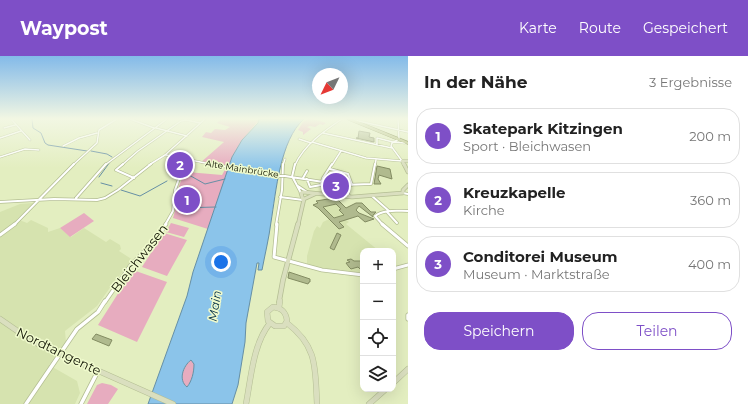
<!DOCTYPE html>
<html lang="de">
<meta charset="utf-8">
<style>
:root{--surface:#fff;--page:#f2f2f2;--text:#222;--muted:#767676;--line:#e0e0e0;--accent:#7e4fc7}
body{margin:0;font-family:Montserrat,sans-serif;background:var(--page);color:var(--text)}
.controls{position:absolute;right:12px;bottom:12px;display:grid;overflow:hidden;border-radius:8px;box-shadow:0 4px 16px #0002}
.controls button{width:36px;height:36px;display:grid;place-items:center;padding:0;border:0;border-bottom:1px solid var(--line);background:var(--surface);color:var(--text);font:20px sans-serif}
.compass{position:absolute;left:312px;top:12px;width:36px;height:36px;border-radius:50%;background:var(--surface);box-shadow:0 4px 16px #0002;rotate:227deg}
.you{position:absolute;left:221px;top:206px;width:14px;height:14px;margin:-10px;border:3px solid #fff;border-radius:50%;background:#1a73e8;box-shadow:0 0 0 6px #1a73e833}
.badge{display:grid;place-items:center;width:26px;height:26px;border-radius:50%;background:var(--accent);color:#fff;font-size:13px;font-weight:700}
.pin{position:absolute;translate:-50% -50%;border:2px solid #fff;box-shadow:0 1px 4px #0006}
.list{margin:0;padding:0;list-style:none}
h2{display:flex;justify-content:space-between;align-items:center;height:52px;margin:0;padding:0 16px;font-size:17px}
h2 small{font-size:13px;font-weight:400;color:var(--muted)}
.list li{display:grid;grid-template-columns:26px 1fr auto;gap:12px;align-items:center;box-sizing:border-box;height:56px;margin:0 8px 8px;padding:0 8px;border:1px solid var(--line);border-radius:16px}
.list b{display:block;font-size:15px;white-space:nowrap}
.list p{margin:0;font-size:13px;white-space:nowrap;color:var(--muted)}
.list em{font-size:13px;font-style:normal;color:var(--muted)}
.actions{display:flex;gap:8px;padding:12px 16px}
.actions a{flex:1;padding:9px 0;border:1px solid var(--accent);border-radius:16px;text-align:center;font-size:14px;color:var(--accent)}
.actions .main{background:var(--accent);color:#fff}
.icon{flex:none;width:22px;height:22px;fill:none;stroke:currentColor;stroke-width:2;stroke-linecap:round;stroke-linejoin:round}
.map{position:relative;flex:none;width:408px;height:348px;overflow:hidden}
header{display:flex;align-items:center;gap:24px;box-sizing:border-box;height:56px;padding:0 20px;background:var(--accent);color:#fff}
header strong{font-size:19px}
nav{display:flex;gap:22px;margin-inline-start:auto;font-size:14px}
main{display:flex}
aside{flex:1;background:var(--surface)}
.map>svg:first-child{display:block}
</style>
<header>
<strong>Waypost</strong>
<nav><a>Karte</a><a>Route</a><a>Gespeichert</a></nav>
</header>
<main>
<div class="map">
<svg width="408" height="348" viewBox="0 0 408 348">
<rect width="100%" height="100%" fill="#e3eec0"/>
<path fill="#d6e3af" d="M340 146 356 161 346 164 349 166 346 168 379 195H363V217L318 212 307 209V200L314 175 317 170 320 172 323 166 329 163 318 152Z
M32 147 34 148 17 163 27 167 31 164 48 172V176L60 172 71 181 84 172 106 186 110 183 120 189 121 193 119 195 133 204 114 226 97 250 65 275 66 286 49 309 77 325 80 337 75 348H0V156L20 148Z"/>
<path fill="#e7acbf" d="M221 63 259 64 242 84 232 101 208 173 173 162C178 147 175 128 187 116L222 119 226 112 200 107 224 86 202 81 206 76 211 77 215 73 225 74 230 71 217 67Z
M308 63C313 63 321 65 326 67L323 69 320 68 315 71 310 70 307 71 311 73 303 79V76L298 74 303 66Z
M84 157 94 165 70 181 60 172Z
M171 167 189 172 184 181 166 176Z
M164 177 187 184 167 220 142 211Z
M133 214 167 226 137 286 98 269Z
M191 304 194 308C194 316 192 325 187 331 178 325 183 310 191 304Z
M102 327 111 329 118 333 108 348H87L97 329Z"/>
<path fill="#8bc4ea" stroke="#668fa5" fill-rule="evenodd" d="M259 63H304C280 84 276 136 271 166 269 182 265 198 262 214H258L259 207H257L246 267 245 286 238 329 232 348H148L187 240 193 216 232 101 242 84 258 67ZM191 304 194 308C194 316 192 325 187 331 178 324 183 310 191 304Z"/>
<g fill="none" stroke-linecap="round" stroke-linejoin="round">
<path stroke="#668fa5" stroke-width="1" d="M32 63 33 72 41 77 45 87 48 89 87 95
M91 95 107 98 112 101
M185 119H189L205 128 225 123
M99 121 110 106
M101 127 112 130
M121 134 140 140 167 125
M179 152 216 151"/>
</g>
<path fill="#b0ba8e" stroke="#838c62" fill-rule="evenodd" d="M359 75 370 77 369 81 374 82V86L356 82H358Z
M377 110 390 113 392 123 379 119 378 123 381 128H374Z
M334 142H336L346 152 356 147H362L371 156H376L373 159V161L359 150 356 154 359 157 374 163 365 166 358 160 339 166 344 171 339 173 318 152 313 149 318 147 316 145ZM336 148 341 153 339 154 344 159 334 162 323 151Z
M337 177 341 179 334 194 330 192Z
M351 203 354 205H363V214H361L358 211 351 213 349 211 346 207 350 206 347 204Z
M289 216 310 223V226H309L308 228 288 222Z
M96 278 112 284 109 290 92 283Z"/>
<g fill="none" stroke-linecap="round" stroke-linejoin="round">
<g stroke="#b4be93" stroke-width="2.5">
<path id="street-far3" d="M11 63 30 84
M130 63 154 72
M398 63 399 83 392 87 391 90 402 105
M354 64 408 76
M4 72 15 69
M156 72 187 80
M323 77 392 92
M0 82 21 75
M299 83 311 87
M312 86 366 102 402 105
M394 86 405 87
M377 89V82L393 86
M63 90 79 82 97 77
M166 99 215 109
M0 101 25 93 39 94
M73 109 97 87 99 74 117 63
M105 109 167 63
M122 109 138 95 181 65 186 64 200 67
M149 109 165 99 205 63
M188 109 191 105
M283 109 285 103
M295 109C304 89 324 75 342 63
M332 109 341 95
M375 109 376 104"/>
</g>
<g stroke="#b4be93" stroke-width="3.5">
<path id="street-far2" d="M123 108 116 114 134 122
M210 108 280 120
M330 113 348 118 352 129
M285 120 342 129 371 128 375 108
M292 121 295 108
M293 122 301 137
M303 122 307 115
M307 123 310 131 321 129 323 122 332 108
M298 130 307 136
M343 130 349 140
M403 137 408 138
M372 140 389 155
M280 141 303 144
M76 142 106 108
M0 146 54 143 97 144 105 142 118 134 151 108
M387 156 397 167
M14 169 74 108
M165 169 173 155 175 134 180 120 189 108
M276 169 282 134 283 108
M383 169 375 160C384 153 397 155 408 155"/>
</g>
<g stroke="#b4be93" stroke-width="4.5">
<path id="street-far1" d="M277 168 274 201 322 214 363 219
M382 168 408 190
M0 179 15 168
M393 213 408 209
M105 246 130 210 158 181 166 168"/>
</g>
<g stroke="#b4be93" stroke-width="5">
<path id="street" d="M408 259V263
M26 348 77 273 98 256 105 245
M81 348 98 315"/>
</g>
<g stroke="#b4be93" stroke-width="3.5">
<path id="secondary-far3" d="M402 105 404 109
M402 105H408"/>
</g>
<g stroke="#b4be93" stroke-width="4.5">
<path id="secondary-far2" d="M404 108 408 116
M303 144 301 137 303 136 352 141 403 137V134L408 129
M298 169 304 143 315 138"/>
</g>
<g stroke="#b4be93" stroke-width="5.5">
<path id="secondary-far1" d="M279 246 283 224 298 168"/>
</g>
<g stroke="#b4be93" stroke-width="6">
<path id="secondary" d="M273 251C282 252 286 256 287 265L284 270H275L268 265 267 256Z
M279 251 280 245
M0 263 32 285 55 296
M287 267C318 291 315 312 317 348
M65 300 173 348
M393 327 408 313
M246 348C251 322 253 288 270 267
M369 348 386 333"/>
</g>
<g stroke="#5c681d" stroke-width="3.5">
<path id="primary" d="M349 63 408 87"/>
</g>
<use href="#street-far3" stroke="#fff" stroke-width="1.5"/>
<use href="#street-far2" stroke="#fff" stroke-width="2"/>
<use href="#street-far1" stroke="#fff" stroke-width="3"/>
<use href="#street" stroke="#fff" stroke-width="3.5"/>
<use href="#secondary-far3" stroke="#dadfbf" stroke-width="2.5"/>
<use href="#secondary-far2" stroke="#dadfbf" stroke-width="3"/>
<use href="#secondary-far1" stroke="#dadfbf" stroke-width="4"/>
<use href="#secondary" stroke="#dadfbf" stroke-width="5"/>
<use href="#primary" stroke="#b5bf80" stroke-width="2.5"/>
<g stroke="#b4be93" stroke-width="3.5" stroke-linecap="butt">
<path id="street-bridge" d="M280 120H285"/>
</g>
<g stroke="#b4be93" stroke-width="6" stroke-linecap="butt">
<path id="secondary-bridge" d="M55 296 65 300"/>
</g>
<use href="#street-bridge" stroke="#fff" stroke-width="2"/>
<use href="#secondary-bridge" stroke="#dadfbf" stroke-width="5"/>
</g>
<linearGradient id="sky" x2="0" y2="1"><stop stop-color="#83bae9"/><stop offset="0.56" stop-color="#f2f7e3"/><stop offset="1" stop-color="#f2f7e3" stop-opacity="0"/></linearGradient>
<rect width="408" height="112" fill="url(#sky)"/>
<g text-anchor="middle" stroke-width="3" stroke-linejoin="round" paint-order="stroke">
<g font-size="9" fill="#111404" stroke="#f0fbcd">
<text transform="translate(242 113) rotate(9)" y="3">Alte Mainbrücke</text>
</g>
<g font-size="12" font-style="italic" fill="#002d46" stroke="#f0fbcd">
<text transform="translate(215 250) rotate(-81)" y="4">Main</text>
</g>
<g font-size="13" fill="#111404" stroke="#f0fbcd">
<text transform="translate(139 202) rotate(-52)" y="5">Bleichwasen</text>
<text transform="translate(59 295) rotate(26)" y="5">Nordtangente</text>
</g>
</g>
</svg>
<div class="controls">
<button>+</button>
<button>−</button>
<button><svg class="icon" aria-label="locate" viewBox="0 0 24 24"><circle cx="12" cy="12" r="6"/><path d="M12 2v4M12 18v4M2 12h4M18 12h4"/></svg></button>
<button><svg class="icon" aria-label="layers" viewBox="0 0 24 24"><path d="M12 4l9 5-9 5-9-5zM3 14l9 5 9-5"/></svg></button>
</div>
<svg class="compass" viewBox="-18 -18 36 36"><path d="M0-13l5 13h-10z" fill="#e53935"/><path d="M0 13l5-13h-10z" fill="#767676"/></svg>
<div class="you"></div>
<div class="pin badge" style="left:187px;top:144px">1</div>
<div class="pin badge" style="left:180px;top:109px">2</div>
<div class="pin badge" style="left:336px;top:130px">3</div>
</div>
<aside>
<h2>In der Nähe<small>3 Ergebnisse</small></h2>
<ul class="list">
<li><span class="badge">1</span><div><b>Skatepark Kitzingen</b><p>Sport · Bleichwasen</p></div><em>200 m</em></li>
<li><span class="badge">2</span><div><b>Kreuzkapelle</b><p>Kirche</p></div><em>360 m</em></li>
<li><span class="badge">3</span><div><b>Conditorei Museum</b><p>Museum · Marktstraße</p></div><em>400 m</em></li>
</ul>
<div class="actions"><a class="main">Speichern</a><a>Teilen</a></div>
</aside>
</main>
